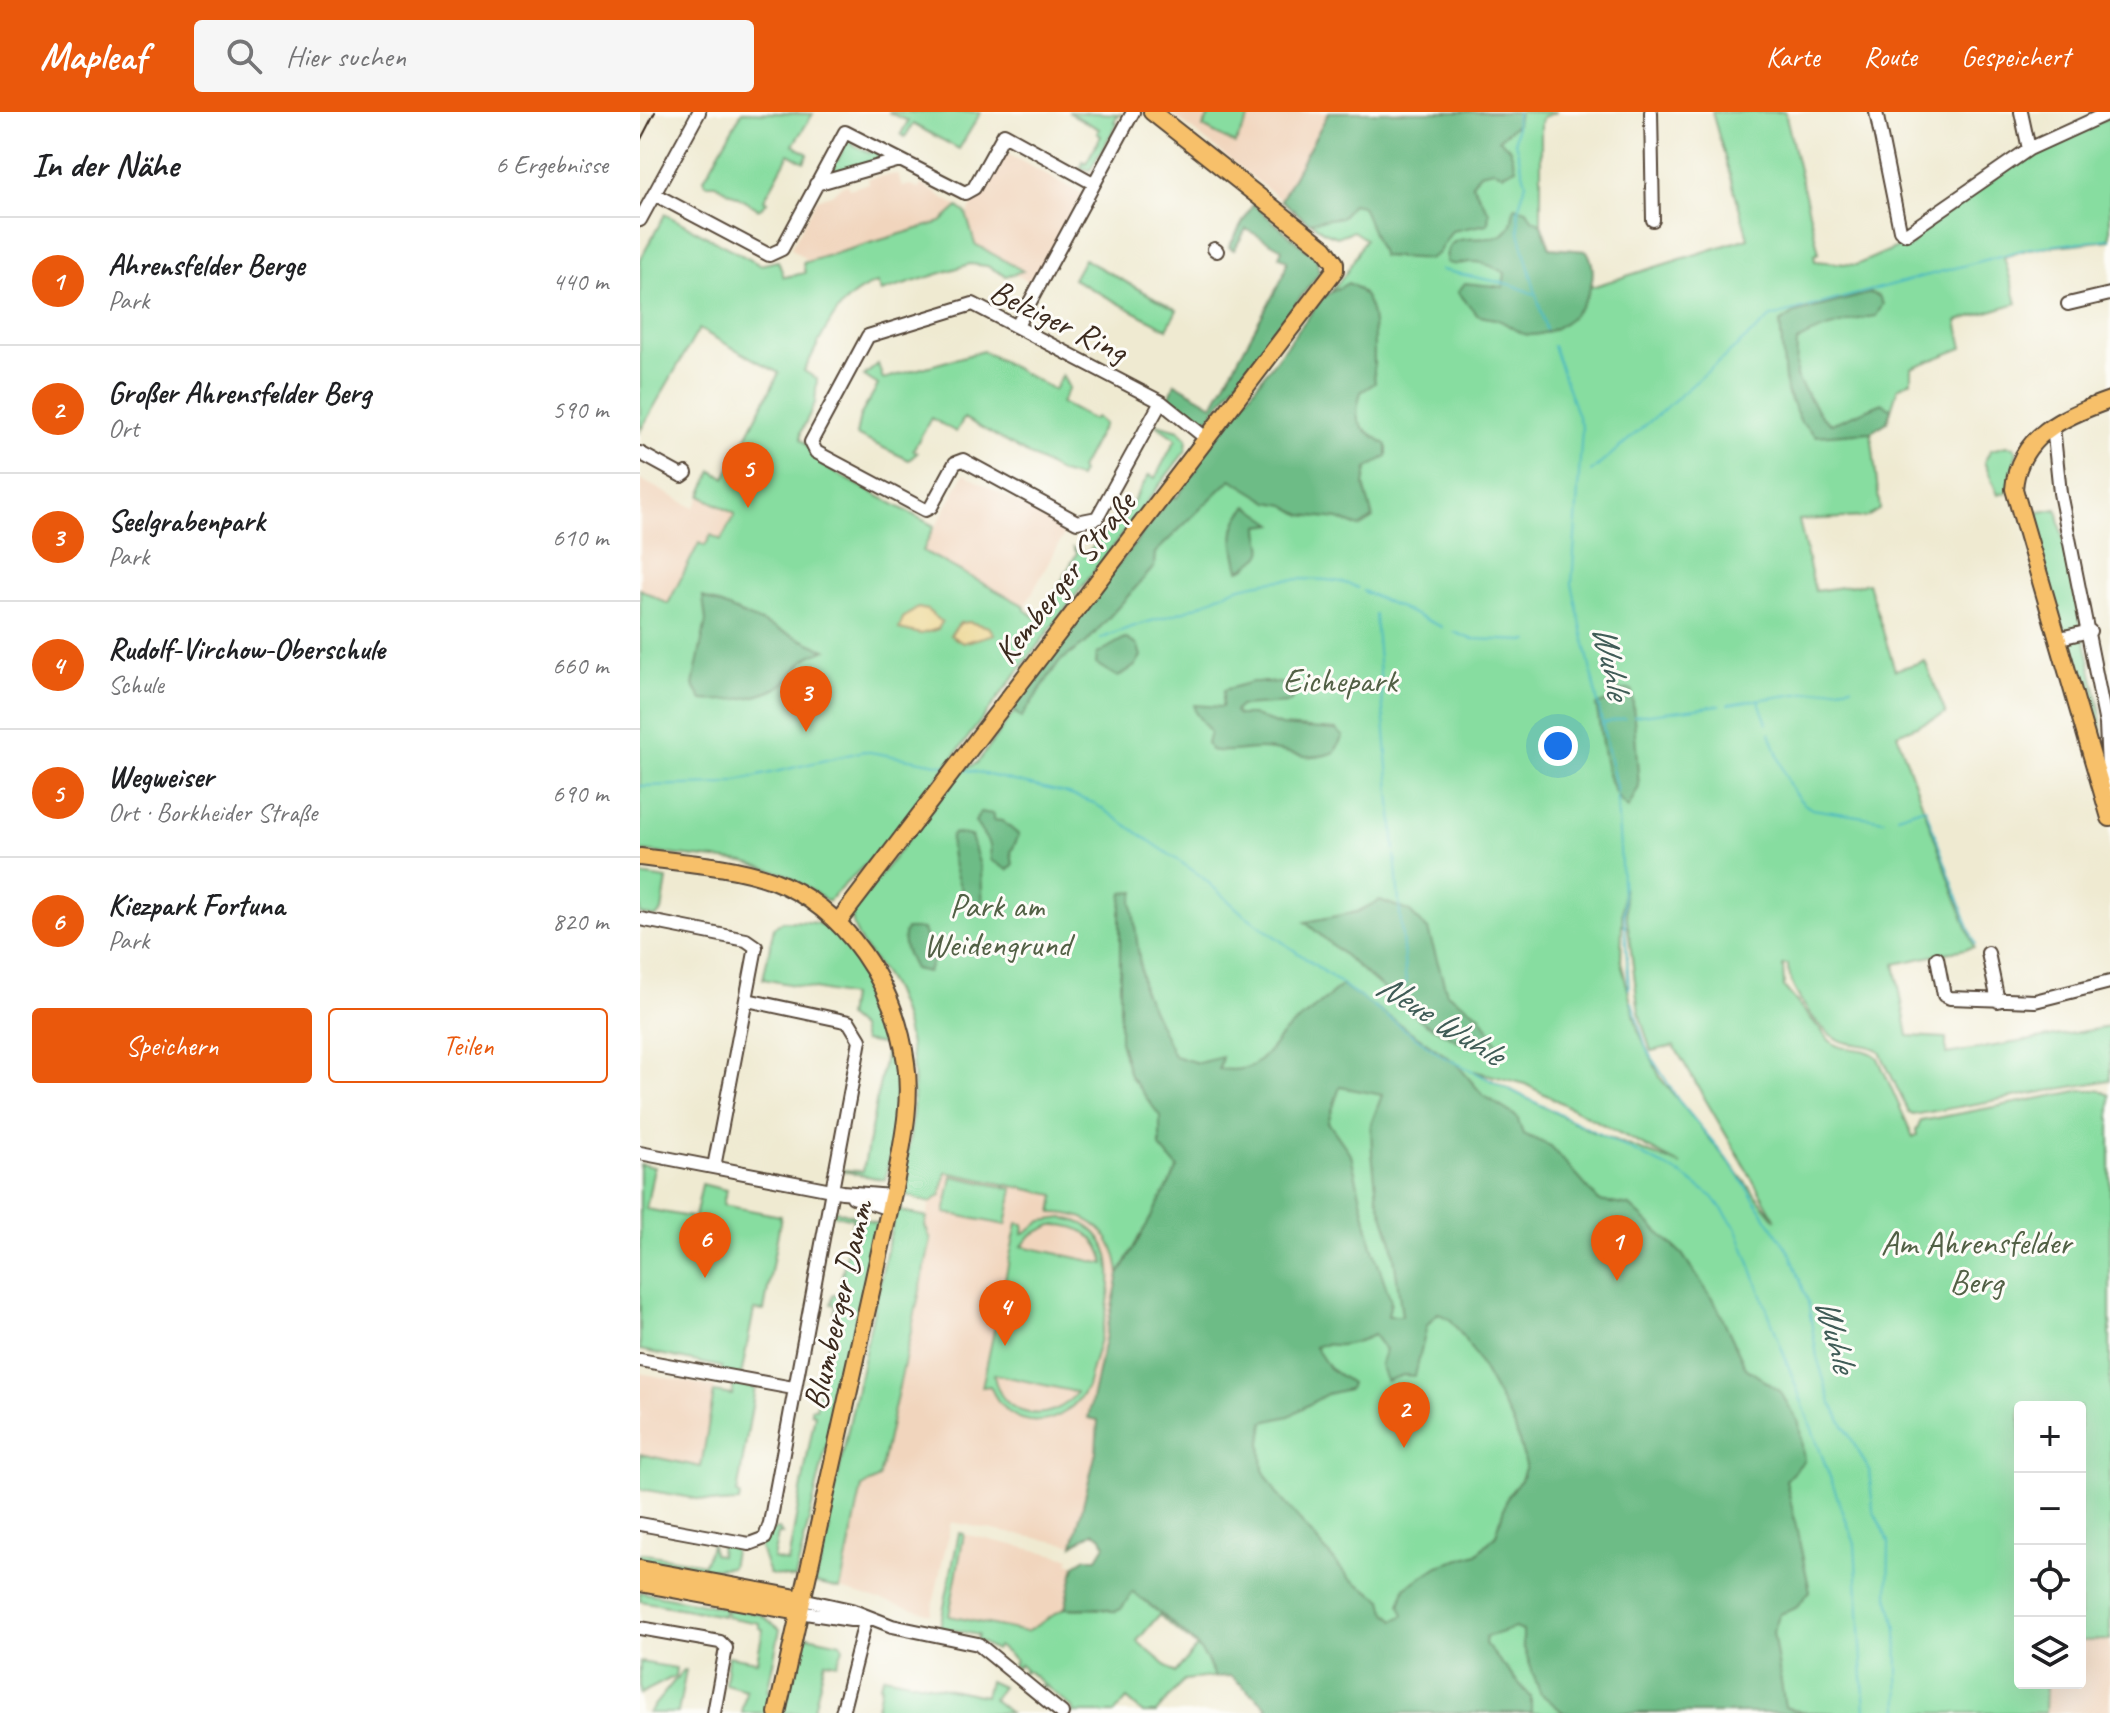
<!DOCTYPE html>
<html lang="de">
<meta charset="utf-8">
<style>
:root{--surface:#fff;--page:#f6f6f6;--text:#202124;--muted:#757577;--line:#e0e0e0;--accent:#ea580c}
body{margin:0;font-family:Caveat,sans-serif;background:var(--page);color:var(--text)}
.controls{position:absolute;right:24px;bottom:24px;display:grid;overflow:hidden;border-radius:8px;box-shadow:0 8px 32px #0002}
.controls button{width:72px;height:72px;display:grid;place-items:center;padding:0;border:0;border-bottom:2px solid var(--line);background:var(--surface);color:var(--text);font:40px sans-serif}
.you{position:absolute;left:918px;top:634px;width:28px;height:28px;margin:-20px;border:6px solid #fff;border-radius:50%;background:#1a73e8;box-shadow:0 0 0 12px #1a73e833}
.badge{display:grid;place-items:center;width:52px;height:52px;border-radius:50%;background:var(--accent);color:#fff;font-size:26px;font-weight:700}
.pin{position:absolute;translate:-50% -66px;filter:drop-shadow(0 2px 4px #0008)}
.pin::after{content:'';position:absolute;top:42px;width:28px;height:24px;background:inherit;clip-path:polygon(0 0,100% 0,50% 100%)}
.list{margin:0;padding:0;list-style:none}
h2{display:flex;justify-content:space-between;align-items:center;height:104px;margin:0;padding:0 32px;font-size:34px}
h2 small{font-size:26px;font-weight:400;color:var(--muted)}
.list li{display:grid;grid-template-columns:52px 1fr auto;gap:24px;align-items:center;box-sizing:border-box;height:128px;padding:0 32px;border-top:2px solid var(--line)}
.list b{display:block;font-size:30px;white-space:nowrap}
.list p{margin:0;font-size:26px;white-space:nowrap;color:var(--muted)}
.list em{font-size:26px;font-style:normal;color:var(--muted)}
.actions{display:flex;gap:16px;padding:24px 32px}
.actions a{flex:1;padding:18px 0;border:2px solid var(--accent);border-radius:8px;text-align:center;font-size:28px;color:var(--accent)}
.actions .main{background:var(--accent);color:#fff}
.icon{flex:none;width:44px;height:44px;fill:none;stroke:currentColor;stroke-width:2;stroke-linecap:round;stroke-linejoin:round}
.map{position:relative;flex:none;width:1470px;height:1601px;overflow:hidden}
header{display:flex;align-items:center;gap:48px;box-sizing:border-box;height:112px;padding:0 40px;background:var(--accent);color:#fff}
header strong{font-size:38px}
nav{display:flex;gap:44px;margin-inline-start:auto;font-size:28px}
.search{width:560px;height:72px;background:var(--page);display:flex;align-items:center;gap:20px;box-sizing:border-box;padding:0 28px;border-radius:8px;color:var(--muted);font-size:30px}
main{display:flex}
aside{flex:1;background:var(--surface)}
.map>svg:first-child{display:block}
</style>
<header>
<strong>Mapleaf</strong>
<div class="search"><svg class="icon" aria-label="search" viewBox="0 0 24 24"><circle cx="10" cy="10" r="6"/><path d="M15 15l6 6"/></svg>Hier suchen</div>
<nav><a>Karte</a><a>Route</a><a>Gespeichert</a></nav>
</header>
<main>
<aside>
<h2>In der Nähe<small>6 Ergebnisse</small></h2>
<ul class="list">
<li><span class="badge">1</span><div><b>Ahrensfelder Berge</b><p>Park</p></div><em>440 m</em></li>
<li><span class="badge">2</span><div><b>Großer Ahrensfelder Berg</b><p>Ort</p></div><em>590 m</em></li>
<li><span class="badge">3</span><div><b>Seelgrabenpark</b><p>Park</p></div><em>610 m</em></li>
<li><span class="badge">4</span><div><b>Rudolf-Virchow-Oberschule</b><p>Schule</p></div><em>660 m</em></li>
<li><span class="badge">5</span><div><b>Wegweiser</b><p>Ort · Borkheider Straße</p></div><em>690 m</em></li>
<li><span class="badge">6</span><div><b>Kiezpark Fortuna</b><p>Park</p></div><em>820 m</em></li>
</ul>
<div class="actions"><a class="main">Speichern</a><a>Teilen</a></div>
</aside>
<div class="map">
<svg width="1470" height="1601" viewBox="0 0 1470 1601">
<rect width="100%" height="100%" fill="#fdfcf7"/>
<filter id="ink" filterUnits="userSpaceOnUse"><feTurbulence type="fractalNoise" baseFrequency=".0125" numOctaves="2"/><feDisplacementMap in="SourceGraphic" scale="16" xChannelSelector="R" yChannelSelector="G"/><feConvolveMatrix kernelMatrix="1 2 1 2 8 2 1 2 1" color-interpolation-filters="sRGB"/></filter>
<filter id="wash" filterUnits="userSpaceOnUse"><feTurbulence type="fractalNoise" baseFrequency=".006" numOctaves="4" result="noise"/><feDisplacementMap in="SourceGraphic" scale="32" xChannelSelector="R" yChannelSelector="G"/><feGaussianBlur stdDeviation="1.8" result="paint"/><feColorMatrix in="noise" values="0 0 0 0 0 0 0 0 0 0 0 0 0 0 0 0 0 1.4 0 .05"/><feComposite in="paint" operator="in"/></filter>
<g filter="url(#wash)">
<rect width="100%" height="100%" fill="#efead1"/>
<path fill="#f1d5bd" d="M530 0H689L641 88Z
M360 38 443 82 394 172 338 143 326 105Z
M258 62 262 75 271 73 279 77 281 72 318 95 301 110 168 149 151 136 177 87 194 81 200 75 207 72 209 77 229 71 228 66Z
M324 362 427 417 385 494 283 438Z
M0 367 54 396 61 384 95 402 81 428 64 434 59 432 28 492 0 477Z
M306 1060 416 1083 427 1100 460 1115 471 1129 479 1163 448 1305 458 1308 456 1340 433 1433 311 1410 291 1502 200 1477 222 1375 291 1128 285 1114 290 1091 301 1083Z
M0 1261 75 1275 61 1355 0 1342Z
M324 1422 430 1446 428 1451 435 1453 425 1496 386 1520 308 1504Z
M1470 1528V1601H1405L1406 1571H1440V1529Z"/>
<path fill="#87dda0" stroke="#61845f" stroke-width="2" fill-rule="evenodd" d="M102 0 173 2 153 33 168 42 164 50 149 42 124 88 127 90 119 97 75 72H66L64 67Z
M248 0H341L319 37 273 12 265 25 261 22 268 9Z
M428 0 482 2 477 4 474 10 477 12 450 58 441 56 442 49 446 51 461 24 457 21 459 17Z
M571 0H612L595 32 563 15Z
M689 0H917L903 5 901 11V112L926 183 1108 126 1072 0H1145L1179 141 1174 143 1175 149 1216 153 1264 132 1267 136 1273 132 1270 128 1389 41 1470 5V128L1389 137 1364 145 1377 191 1317 209 1323 236 1271 256V269L1258 276 1247 310 1231 320 1240 397 1227 405 1159 408 1175 479 1228 471 1255 558 1285 549 1306 602 1257 622 1334 835 1255 852 1268 924 1306 926V942L1470 915V968L1273 1003 1269 1001 1240 940C1228 930 1213 935 1199 928 1178 918 1147 875 1148 853H1143L1144 875 1190 929C1204 942 1224 932 1238 946L1273 1025 1277 1023 1276 1018 1281 1009 1443 978H1459L1470 983V1528L1440 1529V1295H1380V1571H1406L1405 1601H624L628 1595 564 1541 574 1565 544 1568 516 1601H503L487 1587 475 1601H432L434 1598 405 1573 401 1577 402 1571 388 1559 382 1561 385 1557 380 1552 376 1556 373 1553 376 1549 358 1534 355 1538 337 1528 338 1523 300 1515 319 1421 324 1422 309 1504 386 1520 425 1496C444 1498 457 1494 475 1500L500 1123 479 1163C476 1123 452 1100 412 1101L415 1083 306 1060 301 1083 290 1091 260 1081C274 1010 284 950 254 880 243 854 210 828 212 800L322 658 337 651 525 392 532 383 536 386 558 356 555 354 708 158 725 127 713 119 697 125 684 120 641 88ZM983 775 999 901 1011 939 1034 934 1136 1108 1021 967 998 918 981 850ZM834 959 885 972 1041 1053 953 1020ZM519 1503 557 1535 535 1561 497 1529Z
M214 27 212 32 229 41 232 37 246 44V48L184 67 193 46 198 48 205 33 201 30Z
M318 95 326 101 335 132 383 159 366 164 347 154 330 152 241 180 237 171C196 184 184 222 164 259L177 267 175 291 161 320V327L183 349 181 353 294 414 283 439 385 494V498L400 508 437 441 434 436 447 441 488 398 509 363 515 366 536 327 513 311 539 318 547 326 546 338 251 727 188 789 145 762 104 750 0 739V477L28 492 59 431 65 434 71 423 81 428 95 402 61 384 72 359 85 366 139 261 59 217 0 319V148L25 102 120 153 138 149 144 165 165 161 163 151 301 110Z
M444 147 537 198 527 217 433 167Z
M343 239 414 278 422 263 429 276 421 291 453 308 456 305 464 312 440 357 442 360 439 366 421 361 324 306 316 320 291 306 273 338 277 341 269 348 216 323 220 304 238 273 224 264 238 252 243 267Z
M1366 334 1374 335 1377 340 1367 380 1358 383 1344 350 1351 338Z
M1417 397 1441 514 1424 520 1390 402Z
M1444 524 1460 597 1465 667 1427 535 1430 529Z
M0 763 27 767 22 799 16 805 0 802Z
M143 809C154 809 170 809 180 812 219 824 256 922 258 958 260 996 253 1032 245 1068L199 1058 223 1059 247 933 223 929 220 916 207 905 210 884 123 867 134 815Z
M0 1052 14 1055 6 1097 55 1106 62 1072 86 1078 83 1093 141 1104 124 1199 114 1198 101 1264 82 1260V1255L0 1238Z
M312 1064 373 1077 366 1113 305 1101Z
M261 1093 260 1099 287 1105 285 1114 291 1128 239 1366 222 1375 200 1477 175 1471 190 1416 187 1415 256 1095Z
M192 1097 239 1112 155 1467 129 1462 119 1433 131 1419 139 1417 142 1422H138L133 1447 148 1450 175 1302 171 1301V1296H176L196 1193 191 1192 193 1183H198L213 1107 194 1103Z
M423 1106C504 1118 459 1222 447 1275 424 1318 370 1324 350 1274L342 1275 377 1111 384 1112 383 1122 402 1109ZM412 1113C439 1112 460 1124 465 1152L382 1134 391 1123ZM354 1262 436 1280V1281C412 1314 359 1307 354 1262Z
M94 1272 115 1276 97 1382 100 1383 99 1390 80 1391 0 1377V1342L61 1355 74 1280 92 1283Z
M72 1431 73 1442 80 1443 81 1432 95 1434 91 1455 60 1458 0 1447V1441L64 1452Z
M0 1480 85 1496 83 1504 0 1489Z
M88 1496 120 1502 140 1517 127 1580 134 1581 133 1601H102L106 1578 85 1572 88 1544 117 1549 123 1517 119 1516V1511L86 1505Z
M163 1523 201 1531 203 1536 197 1551 185 1549 173 1601H143Z
M0 1550 36 1556 35 1564 0 1582Z
M43 1558H46L38 1601H8Z
M244 1564 345 1584 349 1569 362 1575 353 1587 370 1601H236L241 1575 239 1574Z"/>
<path fill="#6dbc86" stroke="#547352" stroke-width="2" fill-rule="evenodd" d="M689 0H879L877 12 859 27 870 37 876 56 863 62 854 58 840 61 832 72 849 100 848 112 812 119 798 141 789 147 742 144 722 94 712 92 702 105 668 110 641 88Z
M613 92 677 147 679 161 570 305 558 309 529 287 535 271 573 293 643 165 647 149 639 144 642 137 606 117 594 138 589 135Z
M875 95 887 98 892 107 901 112 910 136 947 139C968 174 928 224 889 223 875 222 868 210 855 207 849 206 843 205 837 203L818 180 825 171 863 175 865 161C855 156 844 150 833 150 822 150 815 155 806 150 805 107 857 142 870 114 873 109 872 101 875 95Z
M708 171C745 186 730 239 735 271L721 280C711 314 720 314 747 333V344L727 357 724 373 733 406 719 415 698 407 662 403 645 393 629 390 591 367 515 441 514 455 447 530 419 550 381 606 370 595 532 383 536 386 558 356 555 354 684 184Z
M1231 181 1239 184 1243 192 1236 204C1218 206 1170 219 1157 230L1156 265 1181 304 1191 312 1243 291 1251 297 1247 310 1231 320 1176 324 1161 310 1146 278 1140 211 1155 201Z
M608 394 634 412 619 414C618 429 630 438 615 448 608 453 608 456 599 458 593 433 587 414 608 394Z
M63 485 186 538C151 547 161 564 137 576 116 587 85 590 62 588L53 573 66 509Z
M485 526 498 534 501 544 495 554 478 565 456 552 457 542Z
M612 570C628 570 646 568 657 581L649 591 600 594 595 599 598 603H612L641 614 696 618 703 624 695 640C666 652 649 637 620 637 602 637 589 642 570 638L567 631 570 620 555 600 554 593 582 595 584 578Z
M978 578H992L999 675 988 696C962 678 963 623 956 593L969 588Z
M340 700 353 702V708L362 709 379 723 371 740 373 753 368 758 351 748 350 733 335 710Z
M315 721 331 724 341 758 343 796 337 798C319 784 309 746 311 724Z
M495 780 492 789 503 877 534 944 558 951 582 945 579 957C626 963 624 936 654 912 671 899 685 889 702 873L815 950 843 983 877 1005 883 1022 911 1034 959 1089 990 1094 1042 1142 1077 1194 1106 1256 1140 1279 1159 1311 1164 1349 1146 1368 1170 1479 1156 1496 1140 1502 1133 1520 1145 1595 1161 1600 1194 1601H924L900 1581 883 1533V1519L875 1516 846 1525 845 1532 891 1585V1601H624L628 1595 591 1564 574 1565C565 1529 520 1503 493 1480L481 1497 475 1500C457 1493 444 1498 425 1496L435 1453 446 1446H457L465 1433 462 1425 454 1420 433 1433 456 1340 458 1308 448 1306 479 1163 538 1056 520 1035V1004L490 964 480 929V802L483 781ZM700 975 742 983 731 1012 732 1041 737 1084 752 1130 762 1204H748L751 1189 732 1134 711 1043 688 1010ZM798 1201 811 1208 834 1241 874 1313 886 1353 881 1368 868 1383 856 1423 837 1442 798 1454 765 1476 760 1493 764 1503 755 1508 746 1500 743 1488 709 1466 638 1383 623 1358 621 1330 624 1310 649 1304 687 1282 709 1277 711 1271 689 1256 675 1235C685 1230 691 1234 701 1233 713 1232 723 1228 734 1223L745 1238 740 1253 746 1269 763 1263 775 1264 787 1213Z
M740 788 769 799 788 818 807 881 840 903 860 936 830 935 784 911 665 810 717 800Z
M266 817H283L292 849 288 860 274 857C268 845 259 829 266 817Z"/>
<path fill="#eeda9e" stroke="#94825e" stroke-width="2" d="M278 496 287 498 302 510 298 517 281 522 259 517 263 506Z
M329 510 349 515 354 522 323 531 310 523 320 511Z"/>
<g fill="none" stroke-linecap="round" stroke-linejoin="round">
<path stroke="#4ab9c0" stroke-width="2" d="M877 0 875 30 886 71 878 98 879 120 906 218
M801 158 873 173 896 183
M913 234 942 316 932 472 976 675 989 877
M951 360 1131 205 1390 136 1470 127
M723 479 802 515
M735 503 755 738
M814 520 831 527 889 529
M461 527C490 513 520 508 550 497 567 491 583 480 601 475 630 467 692 462 718 476
M1118 587 1127 611
M1088 592 1212 574
M994 604 1080 593
M963 611 985 606
M1130 621C1140 646 1147 685 1172 697L1244 708
M323 657 425 681 454 691 561 764 602 801 802 944 1042 1063 1073 1085 1097 1117 1215 1432 1225 1601
M0 674 84 672 224 639 309 654
M1257 704 1285 695 1335 832
M755 743 766 872
M992 890 1007 938 1039 989 1089 1049 1151 1143 1168 1190 1177 1245 1191 1291 1229 1358 1233 1398 1249 1430 1248 1484 1257 1517 1259 1601"/>
</g>
</g>
<g filter="url(#ink)">
<g fill="none" stroke-linecap="round" stroke-linejoin="round">
<g stroke="#564739" stroke-width="16">
<path id="minor" d="M1011 0 1013 108
M1236 0 1260 118 1266 122 1389 37 1470 0
M1381 0 1389 37
M176 72 260 48
M14 82 129 143 142 137 205 20 325 81 334 76 364 22 453 71
M0 108 59 0
M574 137 577 139
M1428 192 1470 182
M377 214 493 0
M521 290 457 406 437 410 323 348 315 351 291 395 285 398 176 340 171 330 228 224 333 192 521 290 567 327
M1413 314 1420 381 1466 612 1469 678
M0 341 42 364 46 361
M1420 526 1450 519
M0 807 106 828 116 835 74 1055
M1348 841 1358 889
M1297 846 1304 883 1310 886 1395 889 1470 870
M0 1041 202 1080 252 1084
M213 1085 249 1097
M0 1248 153 1276
M0 1412 109 1432 125 1426 130 1411 220 928 209 910 107 888
M162 1487 211 1498 252 1514 338 1532 422 1601
M159 1500 211 1508 226 1506
M0 1516 80 1530 86 1536 74 1601
M202 1601 226 1506"/>
</g>
<g stroke="#564739" stroke-width="20">
<path id="major" d="M1470 288C1424 304 1378 324 1374 377L1470 706
M0 745C43 751 90 753 132 768 206 796 256 874 266 951 272 992 262 1032 255 1072L137 1601
M198 810 695 158V151L684 136 512 0
M0 1457 162 1487
M0 1471 159 1500"/>
</g>
<use href="#minor" stroke="#fff" stroke-width="12"/>
<use href="#major" stroke="#f7c06b" stroke-width="16"/>
<path stroke="#3b2a1e" stroke-width="2" d="M0 29 15 0"/>
</g>
</g>
<g text-anchor="middle" stroke-width="6" stroke-linejoin="round" paint-order="stroke">
<g font-size="34" fill="#3b2a1e" stroke="#fdfcf7">
<text transform="translate(419 208) rotate(26)" y="12">Belziger Ring</text>
<text transform="translate(424 465) rotate(-52)" y="12">Kemberger Straße</text>
<text transform="translate(197 1193) rotate(-77)" y="12">Blumberger Damm</text>
</g>
<g font-size="34" fill="#526045" stroke="#fdfcf7">
<text x="700" y="580">Eichepark</text>
<text x="357" y="805">Park am<tspan x="357" dy="39">Weidengrund</tspan></text>
<text x="1336" y="1142">Am Ahrensfelder<tspan x="1336" dy="39">Berg</tspan></text>
</g>
<g font-size="36" font-style="italic" fill="#405c57" stroke="#fdfcf7">
<text transform="translate(973 549) rotate(78)" y="13">Wuhle</text>
<text transform="translate(801 906) rotate(32)" y="13">Neue Wuhle</text>
<text transform="translate(1197 1222) rotate(75)" y="13">Wuhle</text>
</g>
</g>
</svg>
<div class="controls">
<button>+</button>
<button>−</button>
<button><svg class="icon" aria-label="locate" viewBox="0 0 24 24"><circle cx="12" cy="12" r="6"/><path d="M12 2v4M12 18v4M2 12h4M18 12h4"/></svg></button>
<button><svg class="icon" aria-label="layers" viewBox="0 0 24 24"><path d="M12 4l9 5-9 5-9-5zM3 14l9 5 9-5"/></svg></button>
</div>
<div class="you"></div>
<div class="pin badge" style="left:977px;top:1169px">1</div>
<div class="pin badge" style="left:764px;top:1336px">2</div>
<div class="pin badge" style="left:166px;top:620px">3</div>
<div class="pin badge" style="left:365px;top:1234px">4</div>
<div class="pin badge" style="left:108px;top:396px">5</div>
<div class="pin badge" style="left:65px;top:1166px">6</div>
</div>
</main>
